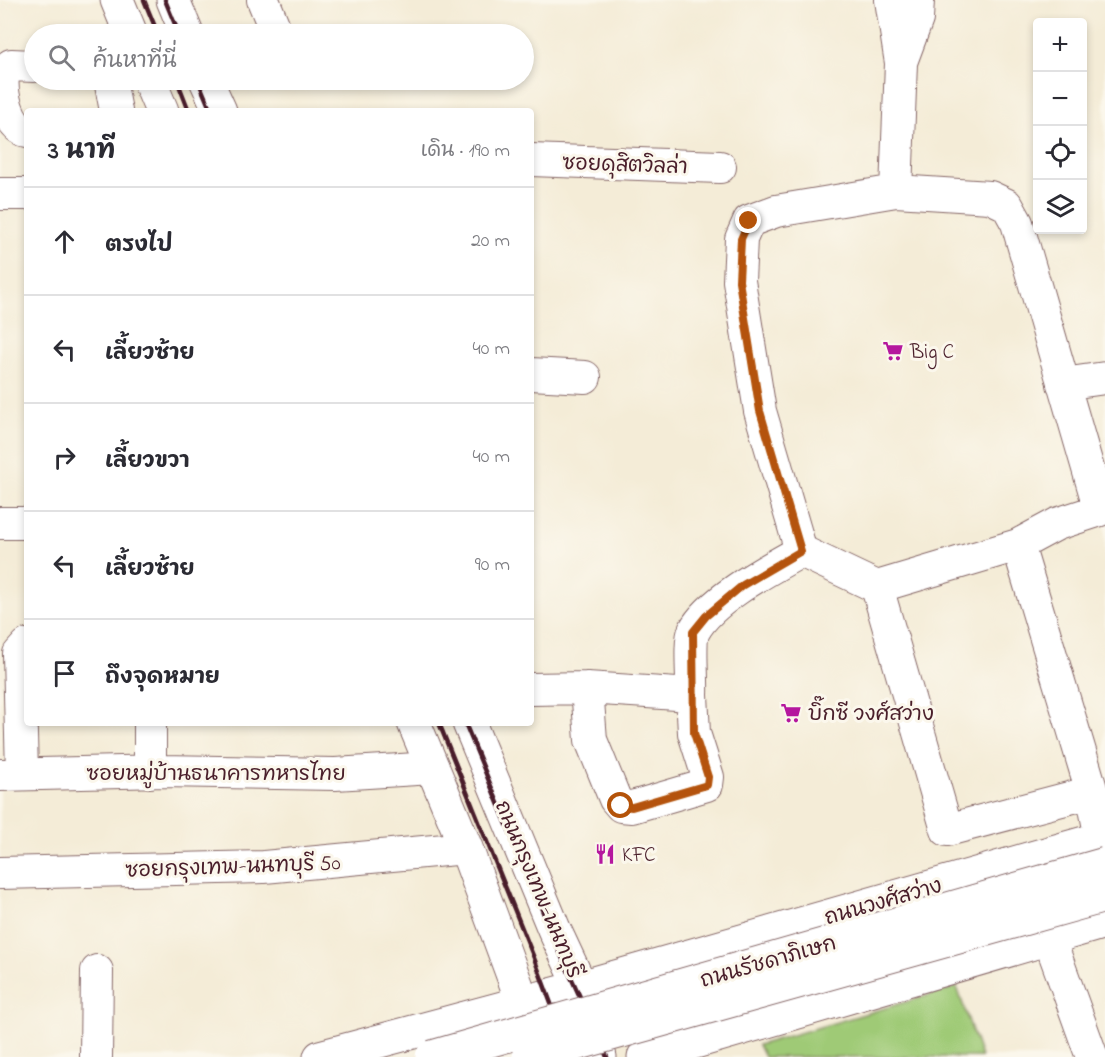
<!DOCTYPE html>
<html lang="th">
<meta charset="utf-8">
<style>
:root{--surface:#fff;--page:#f2f2f3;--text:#2b2b33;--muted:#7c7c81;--line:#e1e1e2}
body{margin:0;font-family:"Indie Flower","Playpen Sans Thai",sans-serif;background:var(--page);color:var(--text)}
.controls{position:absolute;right:18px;top:18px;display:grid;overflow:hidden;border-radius:6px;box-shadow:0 3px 9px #0003}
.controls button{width:54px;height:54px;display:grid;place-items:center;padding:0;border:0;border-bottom:2px solid var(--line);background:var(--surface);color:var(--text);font:30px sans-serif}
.stop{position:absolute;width:18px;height:18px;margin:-14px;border:4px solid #b45309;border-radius:50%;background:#fff}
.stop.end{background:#b45309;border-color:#fff;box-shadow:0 2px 6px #0008}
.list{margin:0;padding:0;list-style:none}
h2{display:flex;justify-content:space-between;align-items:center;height:78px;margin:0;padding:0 24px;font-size:26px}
h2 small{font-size:20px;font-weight:400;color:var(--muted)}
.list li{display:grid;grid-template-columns:39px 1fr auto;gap:18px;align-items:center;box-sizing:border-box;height:108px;padding:0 24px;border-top:2px solid var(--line)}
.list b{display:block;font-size:22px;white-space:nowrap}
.list em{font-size:20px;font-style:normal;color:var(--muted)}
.icon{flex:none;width:33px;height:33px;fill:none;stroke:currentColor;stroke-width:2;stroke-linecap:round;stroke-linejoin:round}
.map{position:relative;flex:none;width:1105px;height:1057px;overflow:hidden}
.search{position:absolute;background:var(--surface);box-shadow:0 3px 9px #0003;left:24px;top:24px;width:510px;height:66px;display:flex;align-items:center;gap:15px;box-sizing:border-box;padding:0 21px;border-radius:33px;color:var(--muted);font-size:22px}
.panel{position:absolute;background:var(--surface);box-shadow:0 3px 9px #0003;left:24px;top:108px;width:510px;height:618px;border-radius:6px}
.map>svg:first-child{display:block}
</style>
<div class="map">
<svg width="1105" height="1057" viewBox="0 0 1105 1057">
<rect width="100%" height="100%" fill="#fbf7ec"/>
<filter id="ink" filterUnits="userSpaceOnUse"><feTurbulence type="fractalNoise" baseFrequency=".0167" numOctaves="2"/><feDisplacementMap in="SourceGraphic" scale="12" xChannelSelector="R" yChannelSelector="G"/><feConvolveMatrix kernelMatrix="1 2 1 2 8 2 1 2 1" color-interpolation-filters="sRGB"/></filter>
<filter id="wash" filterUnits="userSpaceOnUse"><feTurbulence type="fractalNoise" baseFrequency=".008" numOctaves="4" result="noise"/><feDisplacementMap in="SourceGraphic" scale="24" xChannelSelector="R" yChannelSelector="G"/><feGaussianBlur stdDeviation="1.35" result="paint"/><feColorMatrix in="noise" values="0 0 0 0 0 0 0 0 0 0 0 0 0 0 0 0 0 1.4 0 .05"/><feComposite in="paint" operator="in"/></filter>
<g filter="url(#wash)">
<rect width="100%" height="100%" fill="#f4ecd7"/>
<path fill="#9fca76" stroke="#747450" stroke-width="1.5" d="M957 987 981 1057H764L758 1045Z"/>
</g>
<g filter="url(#ink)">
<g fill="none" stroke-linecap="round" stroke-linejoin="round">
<g stroke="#866767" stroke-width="34">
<path id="minor" d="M263 0 277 34
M891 0 901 63 896 191
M901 62 917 19 918 0
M110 80 116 111
M27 131C8 128 1 92 3 76L11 65 34 66
M531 160 720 167
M896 191 990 197 1007 205 1017 223 1100 510 1057 524 1018 545 877 587 801 551 760 411 739 281 741 239 749 221 776 211Z
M0 194H27
M531 374 585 377
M1063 384 1105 378
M0 523H27
M1018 545 1092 792 1101 839
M877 587 947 830 1092 792
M587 688 591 740 615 799 621 806 632 807 707 785 708 777 694 733 692 695
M531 689 587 688 692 695C693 681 689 641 694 631 711 599 771 568 801 551
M150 723V772
M22 774 19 654 27 645
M0 775 162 771 335 774 433 768
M0 873 264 867 466 848
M1049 938 1092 1057
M96 1057 97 971"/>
</g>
<g stroke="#866767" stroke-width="35">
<path id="major" d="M117 0 131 34
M173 0 187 34
M149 80 162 111
M206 80 220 111
M414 723 466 848 530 1022
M469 723 554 929 581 987 600 1057
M320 1057 581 987 1105 837
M644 1057 1105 922"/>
</g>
<use href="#minor" stroke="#fff" stroke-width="32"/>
<use href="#major" stroke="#fff" stroke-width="33"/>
<path stroke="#4a1f2b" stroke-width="4.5" d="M144 0 158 34
M165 0 179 34
M177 80 189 111
M198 80 211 111
M439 723 534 958 571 1057
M465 723 557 946 607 1057"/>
<g stroke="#866767" stroke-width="35" stroke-linecap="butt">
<path id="major-bridge" d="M432 1057 1105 864
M529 1057 1105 896"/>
</g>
<use href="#major-bridge" stroke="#fff" stroke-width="33"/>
</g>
</g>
<g fill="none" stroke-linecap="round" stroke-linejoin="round" filter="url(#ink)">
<path stroke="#b45309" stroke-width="8" d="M621 806 632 807 707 785 708 777 694 733 693 632 706 616 743 585 801 551 760 411 739 281 741 239 749 221"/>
</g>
<defs>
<g id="supermarket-bare" transform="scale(1.62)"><path d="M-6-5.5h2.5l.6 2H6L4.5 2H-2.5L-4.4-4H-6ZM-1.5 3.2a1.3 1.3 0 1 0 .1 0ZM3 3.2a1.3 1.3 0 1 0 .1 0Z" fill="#b5179e" stroke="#fbf7ec" stroke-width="2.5" paint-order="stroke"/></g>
<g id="restaurant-bare" transform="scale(1.62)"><path d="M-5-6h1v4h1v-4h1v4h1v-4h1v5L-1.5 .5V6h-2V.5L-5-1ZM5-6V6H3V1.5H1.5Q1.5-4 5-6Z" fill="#b5179e" stroke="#fbf7ec" stroke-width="2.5" paint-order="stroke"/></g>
</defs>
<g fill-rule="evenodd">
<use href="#supermarket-bare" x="893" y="351"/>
<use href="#supermarket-bare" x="791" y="713"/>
<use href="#restaurant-bare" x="605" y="854"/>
</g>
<g text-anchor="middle" stroke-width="6" stroke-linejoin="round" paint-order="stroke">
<g font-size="21" fill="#4a1f2b" stroke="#fbf7ec">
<text transform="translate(625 164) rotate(2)" y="7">ซอยดุสิตวิลล่า</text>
<text x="216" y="780">ซอยหมู่บ้านธนาคารทหารไทย</text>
<text transform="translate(233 866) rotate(-2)" y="7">ซอยกรุงเทพ-นนทบุรี 50</text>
<text transform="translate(539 889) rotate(67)" y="7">ถนนกรุงเทพ-นนทบุรี</text>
<text transform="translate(883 901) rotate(-16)" y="7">ถนนวงศ์สว่าง</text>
<text transform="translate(768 961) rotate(-16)" y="7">ถนนรัชดาภิเษก</text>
</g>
<g font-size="21" fill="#4a1f2b" stroke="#fbf7ec" text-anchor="start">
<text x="910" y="358">Big C</text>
<text x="808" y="720">บิ๊กซี วงศ์สว่าง</text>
<text x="622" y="861">KFC</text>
</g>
</g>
</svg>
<div class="controls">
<button>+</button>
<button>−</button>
<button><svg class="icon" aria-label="locate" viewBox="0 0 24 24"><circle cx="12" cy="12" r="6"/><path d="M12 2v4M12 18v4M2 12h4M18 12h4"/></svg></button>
<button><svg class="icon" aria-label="layers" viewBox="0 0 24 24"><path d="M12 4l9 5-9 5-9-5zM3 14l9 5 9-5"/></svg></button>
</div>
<div class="stop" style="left:621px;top:806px"></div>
<div class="stop end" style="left:749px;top:221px"></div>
<div class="search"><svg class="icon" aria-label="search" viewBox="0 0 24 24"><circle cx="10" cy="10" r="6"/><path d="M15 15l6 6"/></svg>ค้นหาที่นี่</div>
<section class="panel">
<h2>3 นาที<small>เดิน · 190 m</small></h2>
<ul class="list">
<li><svg class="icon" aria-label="ahead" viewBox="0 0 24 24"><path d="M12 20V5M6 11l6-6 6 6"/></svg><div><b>ตรงไป</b></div><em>20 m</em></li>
<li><svg class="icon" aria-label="left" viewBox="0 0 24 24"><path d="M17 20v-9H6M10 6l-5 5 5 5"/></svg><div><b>เลี้ยวซ้าย</b></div><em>40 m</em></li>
<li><svg class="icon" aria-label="right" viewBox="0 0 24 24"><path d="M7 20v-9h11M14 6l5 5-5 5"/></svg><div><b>เลี้ยวขวา</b></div><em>40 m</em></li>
<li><svg class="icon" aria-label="left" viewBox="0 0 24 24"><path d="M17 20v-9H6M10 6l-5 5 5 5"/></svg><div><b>เลี้ยวซ้าย</b></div><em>90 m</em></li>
<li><svg class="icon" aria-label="arrive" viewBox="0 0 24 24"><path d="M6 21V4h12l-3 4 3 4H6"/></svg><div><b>ถึงจุดหมาย</b></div></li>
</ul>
</section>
</div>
